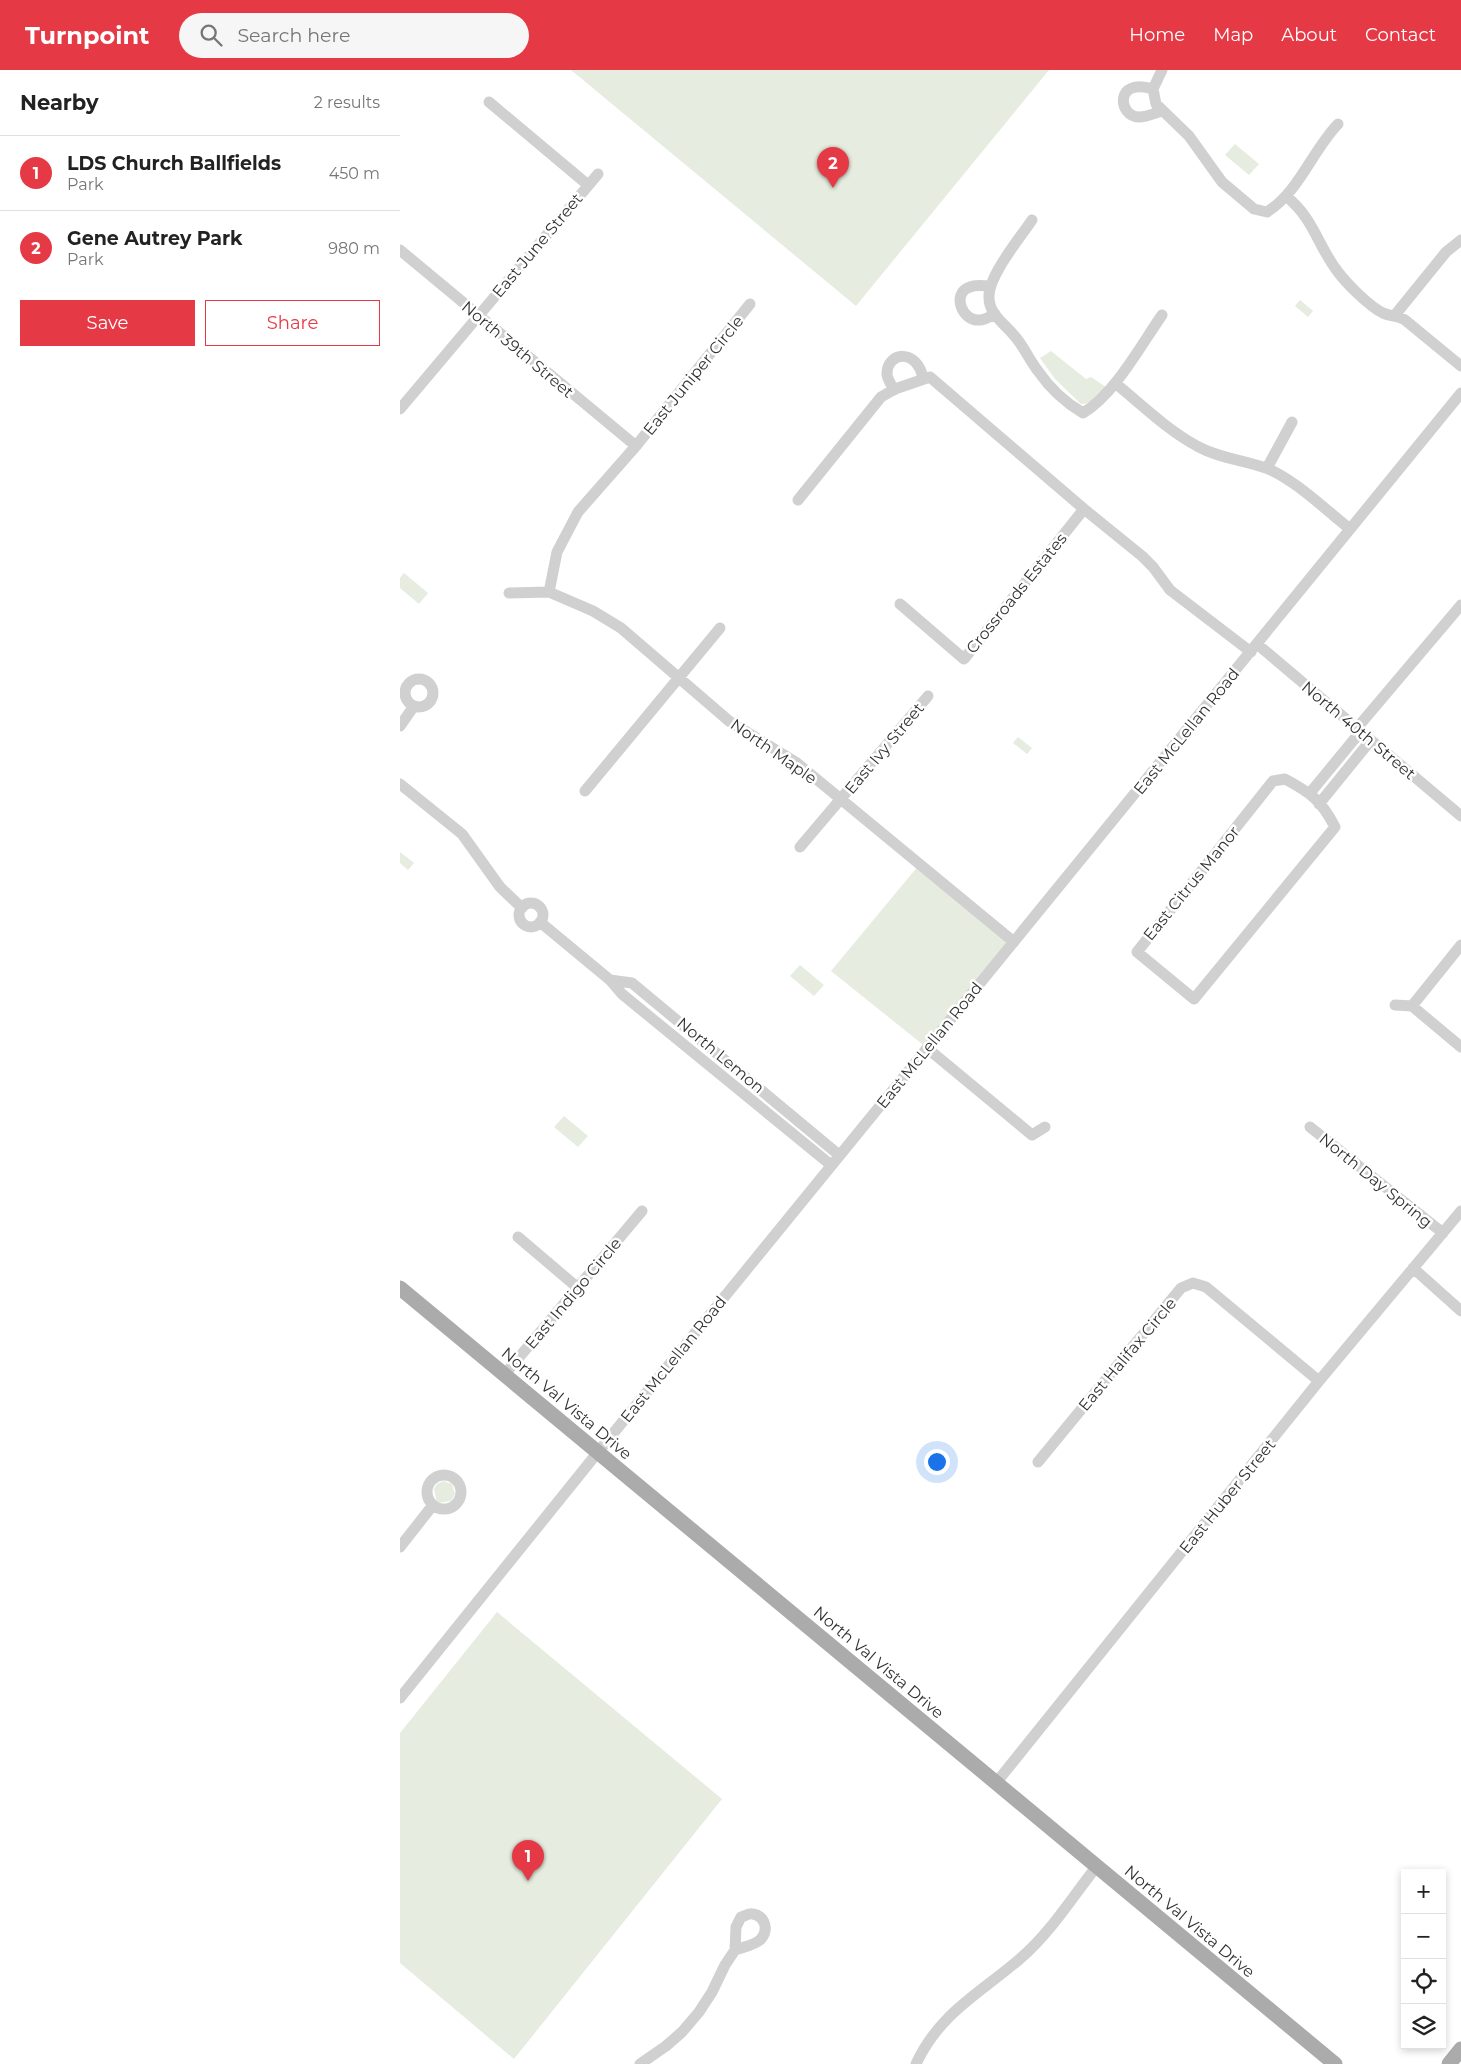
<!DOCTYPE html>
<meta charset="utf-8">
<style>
:root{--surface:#fff;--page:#f6f6f6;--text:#222;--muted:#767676;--line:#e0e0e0;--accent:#e63946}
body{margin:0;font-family:Montserrat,sans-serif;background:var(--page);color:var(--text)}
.controls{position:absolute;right:15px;bottom:15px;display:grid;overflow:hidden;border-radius:0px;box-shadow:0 2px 8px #0003}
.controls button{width:45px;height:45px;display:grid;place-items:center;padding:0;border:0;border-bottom:1px solid var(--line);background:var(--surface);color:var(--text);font:25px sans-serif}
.you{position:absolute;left:536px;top:1391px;width:18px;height:18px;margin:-12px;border:4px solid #fff;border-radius:50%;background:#1a73e8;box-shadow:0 0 0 8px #1a73e833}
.badge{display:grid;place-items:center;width:32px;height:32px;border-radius:50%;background:var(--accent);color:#fff;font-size:16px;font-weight:700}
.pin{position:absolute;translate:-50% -41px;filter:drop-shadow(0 1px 2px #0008)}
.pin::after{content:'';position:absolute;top:26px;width:18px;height:15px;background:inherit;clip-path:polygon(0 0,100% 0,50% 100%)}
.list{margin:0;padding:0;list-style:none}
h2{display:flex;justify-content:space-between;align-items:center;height:65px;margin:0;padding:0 20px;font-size:21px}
h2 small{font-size:16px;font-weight:400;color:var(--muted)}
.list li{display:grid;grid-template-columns:32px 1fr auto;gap:15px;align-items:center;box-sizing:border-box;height:75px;padding:0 20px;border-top:1px solid var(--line)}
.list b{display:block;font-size:19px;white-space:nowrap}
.list p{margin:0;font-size:16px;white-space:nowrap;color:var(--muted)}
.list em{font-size:16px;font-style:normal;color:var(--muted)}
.actions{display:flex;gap:10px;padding:15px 20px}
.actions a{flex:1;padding:11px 0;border:1px solid var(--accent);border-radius:0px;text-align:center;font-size:18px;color:var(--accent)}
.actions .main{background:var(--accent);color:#fff}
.icon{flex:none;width:28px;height:28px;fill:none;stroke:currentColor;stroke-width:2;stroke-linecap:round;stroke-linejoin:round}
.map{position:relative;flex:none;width:1061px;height:1994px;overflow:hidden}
header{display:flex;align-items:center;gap:30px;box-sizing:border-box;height:70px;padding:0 25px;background:var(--accent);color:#fff}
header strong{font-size:24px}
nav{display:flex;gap:28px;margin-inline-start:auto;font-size:18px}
.search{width:350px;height:45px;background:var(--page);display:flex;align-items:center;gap:12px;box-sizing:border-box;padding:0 18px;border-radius:28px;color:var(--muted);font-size:19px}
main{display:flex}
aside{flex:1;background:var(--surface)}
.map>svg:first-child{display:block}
</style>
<header>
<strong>Turnpoint</strong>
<div class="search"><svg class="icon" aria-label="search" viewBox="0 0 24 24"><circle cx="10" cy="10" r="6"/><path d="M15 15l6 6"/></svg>Search here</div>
<nav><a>Home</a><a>Map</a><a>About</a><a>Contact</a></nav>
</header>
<main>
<aside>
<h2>Nearby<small>2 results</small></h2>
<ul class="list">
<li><span class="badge">1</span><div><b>LDS Church Ballfields</b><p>Park</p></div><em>450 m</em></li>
<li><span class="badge">2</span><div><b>Gene Autrey Park</b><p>Park</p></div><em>980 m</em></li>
</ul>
<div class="actions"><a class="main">Save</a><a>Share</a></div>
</aside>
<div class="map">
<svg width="1061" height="1994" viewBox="0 0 1061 1994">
<rect width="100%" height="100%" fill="#fff"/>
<path fill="#e6ecdf" d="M171 0H649L456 236Z
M835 74 859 94 849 105 825 85Z
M900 230 913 241 908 247 895 236Z
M651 281 686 309 691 307 706 317 690 333 681 334 655 309 640 288Z
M4 503 28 523 19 534 0 518V508Z
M618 667 632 678 627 684 613 673Z
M0 782 14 793 8 800 0 793Z
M519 795 614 872 527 978 431 901Z
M400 895 424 915 414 926 390 906Z
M164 1046 188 1066 178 1077 154 1057Z
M43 1411 52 1414 55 1424 51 1431 37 1433 34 1419 37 1414Z
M97 1542 322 1729 114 1989 0 1893V1663Z"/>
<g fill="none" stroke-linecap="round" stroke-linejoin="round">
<path stroke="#d0d0d0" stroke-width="11" d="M762 0 753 19 756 34 789 66 822 112 854 139 867 142C899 122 912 81 938 54
M753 19C714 7 718 47 739 47 747 47 755 43 762 41
M89 32 188 115
M886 126C915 150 917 175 938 202 947 214 970 237 983 243 991 247 998 245 1005 250L1061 296
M632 150C620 168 589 205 589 226 588 245 607 255 617 269 625 279 630 291 638 301 649 317 666 333 683 343 714 325 741 275 762 245
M0 180 236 376
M590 216C584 216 576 214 570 217 551 223 562 252 580 250 584 250 591 246 595 244
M995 245 1046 182 1061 170
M715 313C741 334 767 360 797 376 818 388 844 390 866 398 893 408 927 441 950 459
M494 320C492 316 488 310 487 305 486 281 518 278 523 309
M0 339 198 104
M867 398 892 352
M398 430 481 327 495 319 530 307 684 439 742 486 753 497 770 520 851 582
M149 522 157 482 178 442 236 376 350 234
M109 523 149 522 193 541 221 558 329 651 397 693 614 872
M500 534 564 589 684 439
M857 574 1061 746
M5 623a14 14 0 1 1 28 0a14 14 0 1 1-28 0Z
M0 656 14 636
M957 658 1061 535
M885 709C911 723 921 730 935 757L794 929 737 882 873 711Z
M0 714 62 764 100 817 122 838
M185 721 320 558
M910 723 961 661
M919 734 971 670
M400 777 528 626
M119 845a12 12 0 1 1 24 0a12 12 0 1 1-24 0Z
M140 852 210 910 222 924 431 1095
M210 910 232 913 439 1085
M995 935 1012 936 1061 875
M1012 936 1061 977
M527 978 632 1065 645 1057
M910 1057 1043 1163
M118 1167 178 1218
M1013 1198 1061 1241
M105 1304 242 1141
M638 1392 781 1218 793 1213 806 1217 919 1311
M27 1422a17 17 0 1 1 34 0a17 17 0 1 1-34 0Z
M0 1477 33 1435
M0 1628 198 1382 1061 323
M596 1713 919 1311 1061 1141
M240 1994 266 1976 282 1962 299 1942 312 1922 325 1895 335 1880 336 1857 341 1847C345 1846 349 1843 353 1844 365 1846 369 1860 361 1869 356 1875 343 1877 335 1880
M516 1994C540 1942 581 1923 622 1887 651 1862 673 1826 697 1796"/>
<path stroke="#ababab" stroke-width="15" d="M0 1218 935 1994
M1049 1994 1061 1979"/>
</g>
<g text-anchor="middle" stroke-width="5" stroke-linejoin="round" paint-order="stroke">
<g font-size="16" fill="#333" stroke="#fff">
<text transform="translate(137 175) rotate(-50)" y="6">East June Street</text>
<text transform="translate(118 279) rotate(40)" y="6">North 39th Street</text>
<text transform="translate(293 305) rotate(-51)" y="6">East Juniper Circle</text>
<text transform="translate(616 523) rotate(-51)" y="6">Crossroads Estates</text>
<text transform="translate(959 660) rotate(40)" y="6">North 40th Street</text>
<text transform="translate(786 661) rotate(-51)" y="6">East McLellan Road</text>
<text transform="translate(484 678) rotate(-50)" y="6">East Ivy Street</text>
<text transform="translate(374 681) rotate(35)" y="6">North Maple</text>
<text transform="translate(791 813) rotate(-51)" y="6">East Citrus Manor</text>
<text transform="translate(529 975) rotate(-51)" y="6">East McLellan Road</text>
<text transform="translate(321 985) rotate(40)" y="6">North Lemon</text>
<text transform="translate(976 1110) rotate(39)" y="6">North Day Spring</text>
<text transform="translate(173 1223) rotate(-50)" y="6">East Indigo Circle</text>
<text transform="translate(727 1284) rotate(-50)" y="6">East Halifax Circle</text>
<text transform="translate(273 1289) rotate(-51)" y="6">East McLellan Road</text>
<text transform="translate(167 1333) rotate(40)" y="6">North Val Vista Drive</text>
<text transform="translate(827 1426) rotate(-51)" y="6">East Huber Street</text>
<text transform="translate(479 1592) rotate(40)" y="6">North Val Vista Drive</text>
<text transform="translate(790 1851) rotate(40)" y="6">North Val Vista Drive</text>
</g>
</g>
</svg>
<div class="controls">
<button>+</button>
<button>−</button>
<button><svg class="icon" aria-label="locate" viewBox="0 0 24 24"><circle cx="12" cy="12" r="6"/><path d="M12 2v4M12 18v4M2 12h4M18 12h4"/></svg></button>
<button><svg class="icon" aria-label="layers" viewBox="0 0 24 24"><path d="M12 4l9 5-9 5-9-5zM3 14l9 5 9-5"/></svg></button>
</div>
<div class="you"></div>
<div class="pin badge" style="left:128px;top:1811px">1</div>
<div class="pin badge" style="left:433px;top:118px">2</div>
</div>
</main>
